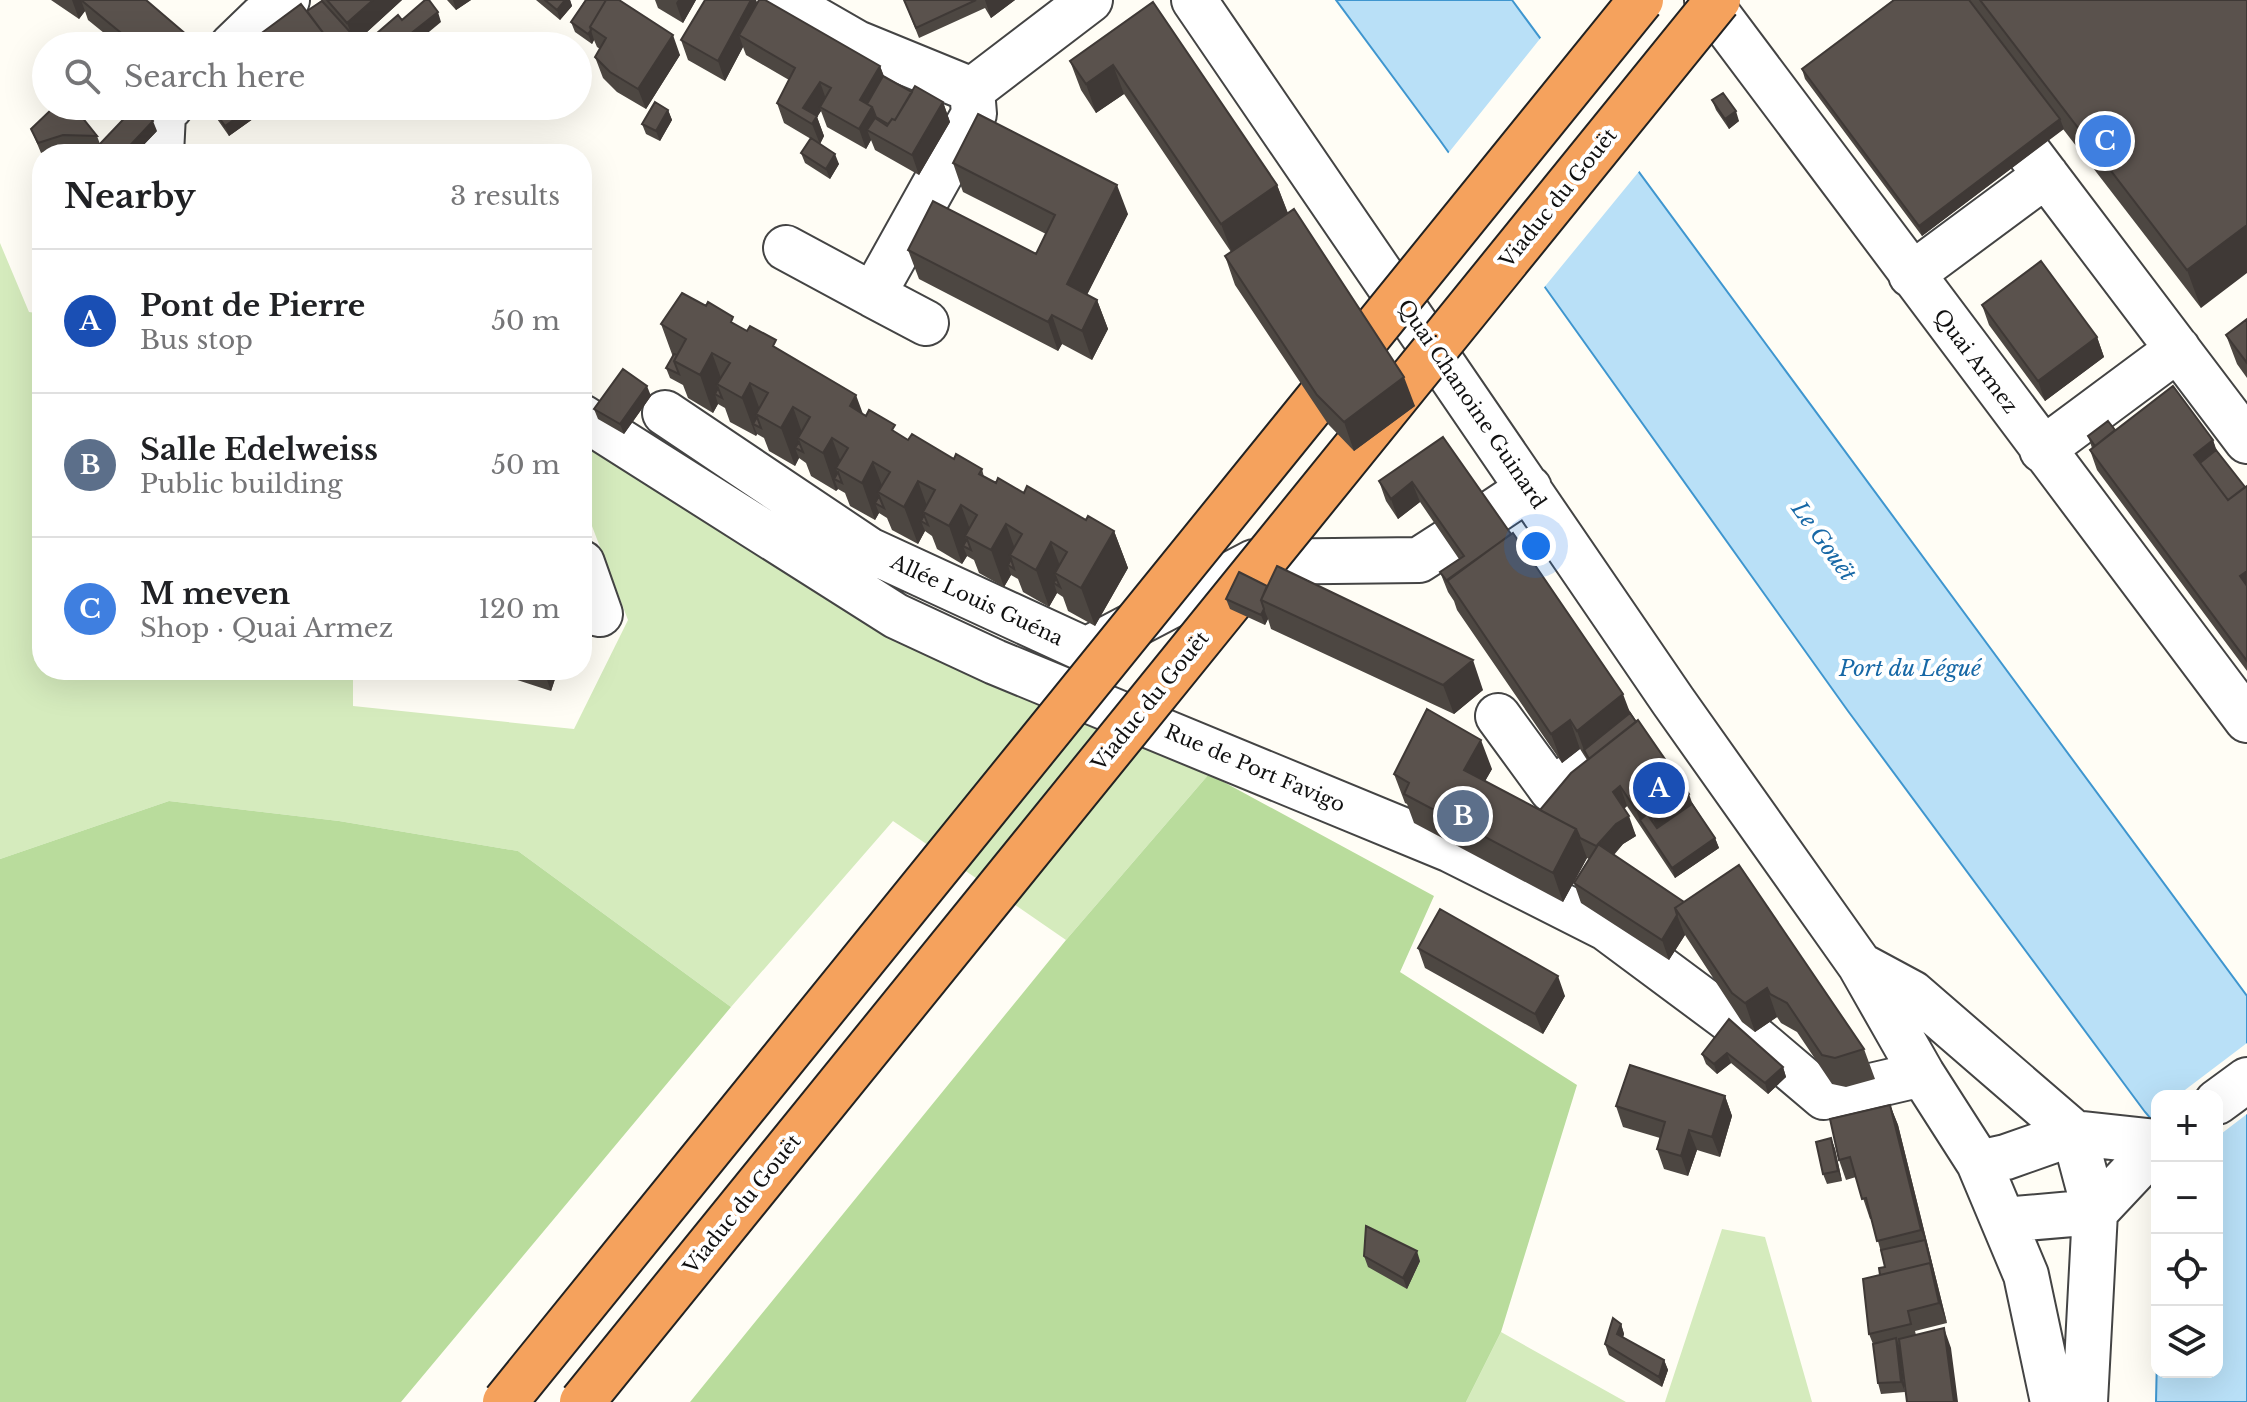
<!DOCTYPE html>
<meta charset="utf-8">
<style>
:root{--surface:#fff;--page:#f6f6f6;--text:#202124;--muted:#757577;--line:#e0e0e0;--accent:#b45309}
body{margin:0;font-family:"Libre Baskerville",serif;background:var(--page);color:var(--text)}
.controls{position:absolute;right:24px;bottom:24px;display:grid;overflow:hidden;border-radius:16px;box-shadow:0 8px 32px #0002}
.controls button{width:72px;height:72px;display:grid;place-items:center;padding:0;border:0;border-bottom:2px solid var(--line);background:var(--surface);color:var(--text);font:40px sans-serif}
.you{position:absolute;left:1536px;top:546px;width:28px;height:28px;margin:-20px;border:6px solid #fff;border-radius:50%;background:#1a73e8;box-shadow:0 0 0 12px #1a73e833}
.badge{display:grid;place-items:center;width:52px;height:52px;border-radius:50%;background:var(--accent);color:#fff;font-size:26px;font-weight:700}
.pin{position:absolute;translate:-50% -50%;border:4px solid #fff;box-shadow:0 2px 8px #0006}
.list{margin:0;padding:0;list-style:none}
h2{display:flex;justify-content:space-between;align-items:center;height:104px;margin:0;padding:0 32px;font-size:34px}
h2 small{font-size:26px;font-weight:400;color:var(--muted)}
.list li{display:grid;grid-template-columns:52px 1fr auto;gap:24px;align-items:center;box-sizing:border-box;height:144px;padding:0 32px;border-top:2px solid var(--line)}
.list b{display:block;font-size:30px;white-space:nowrap}
.list p{margin:0;font-size:26px;white-space:nowrap;color:var(--muted)}
.list em{font-size:26px;font-style:normal;color:var(--muted)}
.icon{flex:none;width:44px;height:44px;fill:none;stroke:currentColor;stroke-width:2;stroke-linecap:round;stroke-linejoin:round}
.map{position:relative;flex:none;width:2247px;height:1402px;overflow:hidden}
.search{position:absolute;background:var(--surface);box-shadow:0 8px 32px #0002;left:32px;top:32px;width:560px;height:88px;display:flex;align-items:center;gap:20px;box-sizing:border-box;padding:0 28px;border-radius:44px;color:var(--muted);font-size:30px}
.panel{position:absolute;background:var(--surface);box-shadow:0 8px 32px #0002;left:32px;top:144px;width:560px;height:536px;border-radius:32px}
.map>svg:first-child{display:block}
</style>
<div class="map">
<svg width="2247" height="1402" viewBox="0 0 2247 1402">
<rect width="100%" height="100%" fill="#fffdf5"/>
<path fill="#d5ebbd" d="M0 243 29 312 42 314V670H353V706L574 729 628 620 582 500V429L1209 774 1066 940 893 821 731 1007 518 851 339 821 169 801 0 859Z
M1722 1229 1765 1237 1812 1402H1665Z
M1501 1332 1626 1402H1466Z"/>
<path fill="#b9dc9c" d="M1209 774 1434 896 1400 972 1577 1085 1501 1332 1466 1402H690L1066 940Z
M169 801 339 821 518 851 731 1007 401 1402H0V859Z"/>
<path fill="#b9e0f7" stroke="#3f96cf" stroke-width="2" d="M1336 0H1512L2247 996V1402H2156L2157 1356V1372H2217V1096H2157V1126L2145 1112 1848 711 1439 139Z"/>
<path fill="#fffdf5" d="M1543 35 1641 169 1542 290 1446 156Z
M2247 1043V1114L2217 1137V1096H2177Z"/>
<g fill="none" stroke-linecap="round" stroke-linejoin="round">
<g stroke="#444" stroke-width="48">
<path id="minor" d="M782 0 857 43 972 90
M1194 0 1673 701 1860 965 1922 1074 1979 1163 2026 1275 2053 1402
M1707 0 2247 720
M232 46 261 18 287 0
M972 90 1090 0
M1995 108 2247 441
M161 154 163 114 171 106
M786 248 873 295 974 114 972 90
M1911 275 2046 175
M873 295 926 323
M665 413 869 550 1086 650 1254 562 1419 560 1447 542
M582 417 896 616 995 662 1451 850 1606 928 1758 1041 1824 1097 1922 1074
M2042 450 2178 349
M1490 514 1529 488
M582 563 600 614 582 610
M1498 716 1552 790 1589 763
M1860 965 1912 993 2074 1133 2095 1212 2085 1402
M2217 1102 2247 1080
M1979 1163 2006 1157 2074 1133 2157 1142
M2004 1220 2095 1212 2157 1146"/>
</g>
<use href="#minor" stroke="#fff" stroke-width="44"/>
<g stroke="#222" stroke-width="48" stroke-linecap="butt">
<path id="highway-bridge" d="M505 1402 1641 0
M582 1402 1718 0"/>
</g>
<use href="#highway-bridge" stroke="#f5a25d" stroke-width="44"/>
</g>
<path fill="#4d4742" d="M51 0H146L187 35 191 46H120L88 20 85 11 79 19Z
M322 0H402L355 43 307 11Z
M447 0H471L456 10Z
M536 0H570L572 6 560 20Z
M585 0H619L680 55 646 109 617 92 603 78 595 57 600 49 597 47 594 40 592 44 575 32 571 22Z
M655 0H696L683 23 658 8Z
M705 0H756L757 3 880 66 884 76 912 92 943 102 950 122 919 175 875 150 871 140 866 149 827 127 821 111 817 117 824 136 820 144 839 164 830 179 805 163 801 153 811 139 784 123 777 103 789 80 746 55 743 47 725 81 688 60 681 40Z
M904 0H1015L991 18 985 8 919 38Z
M1894 0H2247L2201 308 2063 129 1922 236 1805 79 1802 69Z
M1153 2 1277 185 1288 213 1415 406 1354 451 1328 424 1235 285 1225 256 1231 252 1124 94 1096 113 1081 90 1070 61Z
M1712 100 1739 121 1729 129 1716 110Z
M208 106H271L229 136Z
M668 110 672 120 660 141 646 134 642 124Z
M31 129 97 136 100 144 157 131 135 154H100L98 146 66 145 41 153Z
M953 163 1128 214 1087 295 1097 300 1108 329 1092 360 1062 344 1058 351 919 279 908 250 1036 254 1046 234 963 192Z
M1982 305 2097 337 2104 357 2045 401 1989 325Z
M2247 319V378L2237 364 2226 335Z
M661 324 736 325 780 350 863 414 908 440 954 459 982 469 984 477 996 483 1024 493 1086 520 1114 531 1128 568 1095 626 1068 611 1063 597 1057 593 1049 607 1023 592 1018 579 1011 575 1004 587 979 573 974 560 967 556 962 564 937 549 932 536 925 531 918 544 892 530 887 518 879 513 875 520 850 506 845 493 838 489 836 491 811 476 806 463 799 458 795 466 769 451 764 438 757 434 756 436 730 422 725 408 718 404 713 413 688 398 683 385 670 378 666 368 673 357Z
M651 396 624 434 598 419 594 409Z
M2115 430 2213 440 2216 450 2245 487 2247 486V671L2097 470 2090 450 2092 448 2088 436Z
M1443 437 1693 804 1715 838 1719 848 1675 878 1627 806 1624 809 1636 836 1623 844 1614 855 1864 1049 1875 1079 1846 1087 1832 1084 1797 1032 1781 1023 1777 1017 1755 1032 1742 1022 1685 935 1669 960 1581 903 1574 883 1589 859 1587 858 1563 902 1414 823 1407 804 1405 803 1394 774 1492 769 1485 781 1540 810 1587 760 1580 749 1562 763 1457 610 1454 601 1448 592 1440 572 1459 559 1420 502 1398 519 1386 501 1379 481Z
M1239 572 1483 690 1454 714 1271 629 1268 619 1265 625 1230 609 1226 599Z
M486 670H558L551 691Z
M1418 948 1565 996 1543 1034 1425 968Z
M1729 1019 1783 1067 1786 1077 1768 1094 1731 1063 1717 1074 1706 1064 1702 1054Z
M1725 1096 1732 1116 1720 1157 1697 1150 1688 1176 1664 1169 1657 1149 1660 1138 1623 1127 1616 1106Z
M1890 1105 1898 1125 1947 1323 1915 1331 1916 1335 1951 1348H1900L1905 1392 1881 1394 1878 1383 1873 1344 1869 1334 1885 1267 1872 1219H1870L1856 1177 1846 1180 1839 1160Z
M1831 1138 1835 1149 1842 1181 1827 1184 1823 1174Z
M1364 1256 1420 1261 1407 1289 1368 1267Z
M1621 1324 1624 1334 1623 1338 1664 1360 1668 1370 1662 1387 1609 1355 1605 1344Z"/>
<path fill="#3f3936" d="M72 0H93H81L85 11 79 19Z
M373 0H402L355 43 347 23Z
M453 0H471L456 10Z
M565 0H570L572 6 560 20 557 10Z
M678 0H696L683 23 676 3Z
M751 0H756L761 14 739 35 743 47 725 81 718 61Z
M985 0H1015L991 18Z
M438 12 441 22 412 46H395Z
M591 30 594 40 592 44 588 34Z
M187 35 191 46H177Z
M673 35 680 55 646 109 638 89Z
M1113 65 1124 94 1096 113 1086 84Z
M880 66 887 86 873 110 879 127 867 130 871 140 866 149 859 129 860 100Z
M820 82 827 102 820 107 821 111 817 117 824 136 820 144 812 124 803 108Z
M943 102 950 122 919 175 912 155Z
M239 106H271L229 136 225 126 242 114Z
M668 110 672 120 660 141 656 131Z
M1736 111 1739 121 1729 129 1725 119Z
M2060 119 2064 129 1922 236 1919 226Z
M153 121 157 131 135 154H122Z
M835 154 839 164 830 179 826 169Z
M1117 185 1128 214 1077 314 1067 284Z
M1277 185 1288 214 1232 253 1221 224Z
M2247 225V273L2201 308 2187 270Z
M1097 300 1108 329 1092 360 1082 331Z
M1052 315 1062 344 1058 351 1048 322Z
M2097 337 2104 357 2045 401 2038 381Z
M712 353 725 389 717 384 721 398 715 394 718 404 713 413 700 375Z
M1404 377 1415 406 1354 451 1344 422Z
M750 383 763 418 756 414 760 427 753 424 757 434 756 436 742 398Z
M647 386 651 396 624 434 620 424Z
M856 395 870 433 850 406Z
M793 407 806 444 798 438 802 452 795 448 799 458 795 466 781 428Z
M832 438 845 473 836 468 841 483 834 479 838 489 836 491 823 453Z
M2213 440 2220 460 2204 473 2194 455Z
M873 462 886 496 878 492 883 506 875 503 879 513 875 520 862 483Z
M918 481 931 517 923 512 928 525 921 521 925 531 918 544 904 507Z
M1412 482 1420 502 1398 519 1391 499Z
M961 505 974 540 965 536 970 550 963 546 967 556 962 564 949 526Z
M1006 524 1019 560 1010 555 1015 569 1008 565 1011 575 1004 587 991 550Z
M1114 531 1128 568 1095 626 1081 588Z
M1051 542 1065 579 1055 573 1060 587 1054 583 1057 593 1049 607 1036 570Z
M2247 571V595L2240 576Z
M1264 609 1268 619 1265 625 1261 615Z
M582 630 586 641 582 651Z
M1473 660 1483 690 1454 714 1443 685Z
M545 670H558L551 691 544 671Z
M1623 694 1634 723 1584 750 1577 731Z
M1570 720 1580 749 1562 763 1551 734Z
M1481 740 1492 769 1475 799 1464 770Z
M1620 786 1627 806 1620 812 1613 792Z
M1689 794 1696 814 1661 839 1653 819Z
M1644 805 1651 825 1640 820 1636 810Z
M1629 816 1636 836 1623 844 1605 864 1598 844 1616 824Z
M1576 829 1587 858 1563 902 1553 873Z
M1715 838 1719 848 1675 878 1672 868Z
M1677 915 1685 935 1669 960 1662 940Z
M1558 976 1565 996 1543 1034 1535 1014Z
M1767 988 1777 1017 1755 1032 1745 1003Z
M1727 1053 1731 1063 1717 1074 1714 1064Z
M1783 1067 1786 1077 1768 1094 1765 1083Z
M1725 1096 1732 1116 1720 1157 1712 1137Z
M1890 1105 1898 1125 1947 1323 1939 1303 1925 1240 1921 1230Z
M1689 1130 1697 1150 1688 1176 1681 1156Z
M1831 1138 1835 1149 1842 1181 1838 1171Z
M1417 1251 1420 1261 1407 1289 1403 1278Z
M1621 1324 1624 1334 1620 1344 1617 1334Z
M1944 1328 1951 1348 1958 1402H1954Z
M1896 1338 1900 1348 1905 1392 1901 1382Z
M1664 1360 1668 1370 1662 1387 1659 1377Z"/>
<path fill="#5a524d" stroke="#3f3936" stroke-width="2" d="M81 0H146L187 35 177 46H137Z
M327 0H373L347 23Z
M425 0H429L438 12 395 46H362L398 15 402 20Z
M545 0H565L557 10Z
M586 0H606L590 27 591 30 588 34 571 22Z
M606 0H619L673 35 638 89 610 72 595 57 606 38 590 27Z
M705 0H751L718 61 681 40Z
M759 0H765L880 66 860 100 872 107 859 129 820 107 831 88 820 82 803 108 817 116 812 124 777 103 795 68 739 35Z
M904 0H976L916 28Z
M1894 0H1969L2060 119 1919 226 1802 69Z
M1980 0H2247V225L2187 270Z
M322 1 351 33 356 46H333L307 11Z
M1153 2 1277 185 1221 224 1113 65 1086 84 1070 61Z
M301 4 333 46H244Z
M883 76 912 92 895 120 892 119 888 124 876 117 872 107 867 104Z
M915 86 943 102 912 155 867 130 875 118 887 126 892 119 895 120Z
M1723 93 1736 111 1725 119 1712 100Z
M655 102 668 110 656 131 642 124Z
M55 106H73L97 136 63 135 38 143 31 129Z
M136 106H140L153 121 122 154H104L97 147Z
M211 106H236L242 114 225 126Z
M978 114 1117 185 1067 284 1097 300 1082 331 1052 315 1048 322 908 250 933 201 1036 254 1055 215 953 163Z
M811 138 835 154 826 169 801 153Z
M1294 209 1404 377 1344 422 1317 395 1225 256Z
M2041 261 2097 337 2038 381 1982 305Z
M682 293 706 306 708 302 733 317 731 322 747 331 750 326 776 340 773 346 856 395 850 406 866 416 869 410 895 425 892 430 908 440 912 434 954 459 956 454 982 469 979 474 996 483 998 478 1024 493 1027 486 1086 520 1088 516 1114 531 1081 588 1055 573 1067 552 1051 542 1036 570 1010 555 1022 534 1006 524 991 550 965 536 977 515 961 505 949 526 923 512 935 490 918 481 904 507 878 492 890 472 873 462 862 483 836 468 848 448 832 438 823 453 798 438 810 417 793 407 781 428 756 414 768 393 750 383 742 398 717 384 730 363 712 353 700 375 674 361 686 339 661 324Z
M2247 319V363L2226 335Z
M674 354 677 355 674 361 679 374 666 368Z
M623 369 647 386 620 424 594 409Z
M2173 386 2213 440 2194 455 2228 500 2247 486V571L2240 576 2247 586V661L2090 450Z
M718 388 722 398 715 394Z
M757 417 761 428 753 424Z
M2108 421 2115 430 2095 446 2088 436Z
M1443 437 1511 534 1447 581 1440 572 1464 556 1412 482 1391 499 1379 481Z
M799 442 803 452 795 448Z
M2216 450 2245 487 2228 500 2200 463Z
M838 472 842 483 834 479Z
M879 496 884 508 875 503Z
M924 515 928 525 921 521Z
M1513 533 1623 694 1577 731 1570 720 1551 734 1447 580Z
M967 539 971 550 963 546Z
M1011 559 1014 569 1008 565Z
M1277 566 1473 660 1443 685 1261 600Z
M1239 572 1267 586 1261 600 1264 609 1261 615 1226 599Z
M1056 578 1060 587 1054 583Z
M1427 709 1481 740 1464 770 1576 829 1553 873 1404 794 1409 783 1394 774Z
M1630 713 1636 722 1589 759 1584 750Z
M1638 720 1689 794 1653 819 1644 805 1636 810 1620 786 1613 792 1629 816 1616 824 1598 844 1684 902 1675 908 1677 915 1662 940 1574 883 1598 845 1596 846 1580 838 1576 829 1540 810 1571 773Z
M1692 804 1715 838 1672 868 1640 820 1647 814 1657 828Z
M1739 865 1864 1049 1835 1058 1822 1055 1787 1003 1770 994 1767 988 1745 1003 1732 993 1675 908Z
M1440 909 1558 976 1535 1014 1418 948Z
M1729 1019 1783 1067 1765 1083 1727 1053 1714 1064 1702 1054Z
M1630 1065 1725 1096 1712 1137 1689 1130 1681 1156 1657 1149 1665 1122 1616 1106Z
M1890 1105 1921 1230 1877 1241 1866 1198 1862 1199 1850 1157 1839 1160 1830 1119Z
M1831 1138 1838 1171 1823 1174 1816 1142Z
M1366 1226 1417 1251 1403 1278 1364 1256Z
M1925 1240 1933 1272 1930 1263 1880 1275 1879 1268 1885 1267 1881 1250Z
M1930 1263 1939 1303 1908 1311 1911 1324 1869 1334 1863 1279Z
M1613 1318 1621 1324 1617 1334 1664 1360 1659 1377 1605 1344Z
M1944 1328 1954 1402H1907L1899 1339Z
M1896 1338 1901 1382 1878 1383 1873 1344Z"/>
<g text-anchor="middle" stroke-width="8" stroke-linejoin="round" paint-order="stroke">
<g font-size="20" fill="#111" stroke="#fff">
<text transform="translate(1558 198) rotate(-51)" y="7">Viaduc du Gouët</text>
<text transform="translate(1976 361) rotate(53)" y="7">Quai Armez</text>
<text transform="translate(1472 404) rotate(56)" y="7">Quai Chanoine Guinard</text>
<text transform="translate(977 600) rotate(25)" y="7">Allée Louis Guéna</text>
<text transform="translate(1150 701) rotate(-51)" y="7">Viaduc du Gouët</text>
<text transform="translate(1255 768) rotate(23)" y="7">Rue de Port Favigo</text>
<text transform="translate(742 1204) rotate(-51)" y="7">Viaduc du Gouët</text>
</g>
<g font-size="22" font-style="italic" fill="#1768a6" stroke="#fff">
<text transform="translate(1824 541) rotate(54)" y="8">Le Gouët</text>
<text x="1910" y="676">Port du Légué</text>
</g>
</g>
</svg>
<div class="controls">
<button>+</button>
<button>−</button>
<button><svg class="icon" aria-label="locate" viewBox="0 0 24 24"><circle cx="12" cy="12" r="6"/><path d="M12 2v4M12 18v4M2 12h4M18 12h4"/></svg></button>
<button><svg class="icon" aria-label="layers" viewBox="0 0 24 24"><path d="M12 4l9 5-9 5-9-5zM3 14l9 5 9-5"/></svg></button>
</div>
<div class="you"></div>
<div class="pin badge" style="left:1659px;top:788px;background:#1a4fb4">A</div>
<div class="pin badge" style="left:1463px;top:816px;background:#5c6f8a">B</div>
<div class="pin badge" style="left:2105px;top:141px;background:#3f7fe0">C</div>
<div class="search"><svg class="icon" aria-label="search" viewBox="0 0 24 24"><circle cx="10" cy="10" r="6"/><path d="M15 15l6 6"/></svg>Search here</div>
<section class="panel">
<h2>Nearby<small>3 results</small></h2>
<ul class="list">
<li><span class="badge" style="background:#1a4fb4">A</span><div><b>Pont de Pierre</b><p>Bus stop</p></div><em>50 m</em></li>
<li><span class="badge" style="background:#5c6f8a">B</span><div><b>Salle Edelweiss</b><p>Public building</p></div><em>50 m</em></li>
<li><span class="badge" style="background:#3f7fe0">C</span><div><b>M meven</b><p>Shop · Quai Armez</p></div><em>120 m</em></li>
</ul>
</section>
</div>
